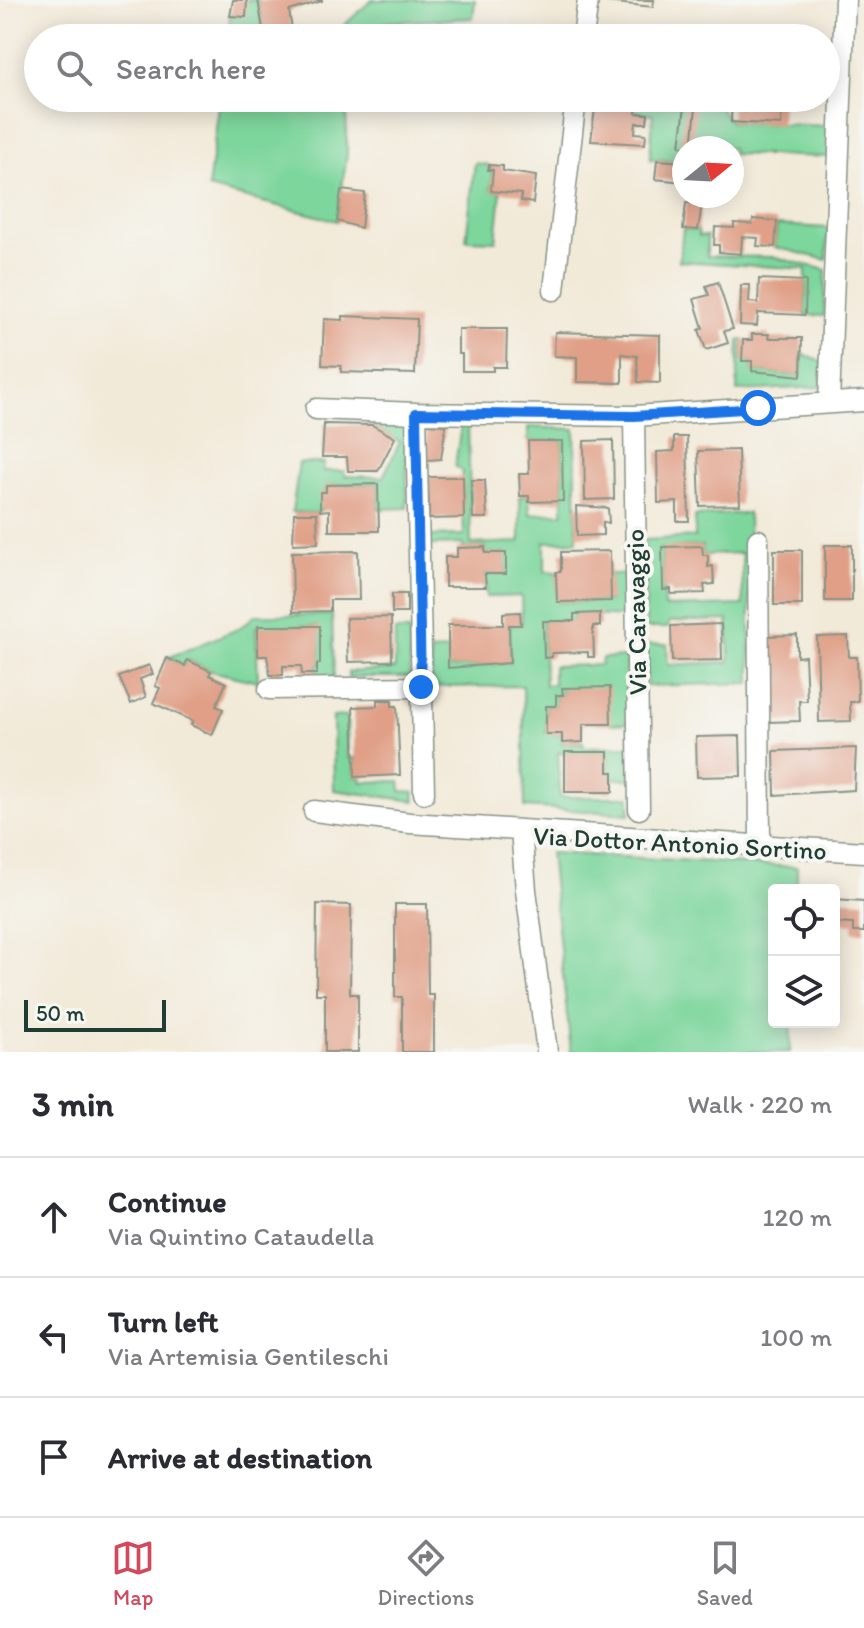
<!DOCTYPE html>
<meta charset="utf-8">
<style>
:root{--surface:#fff;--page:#f2f2f3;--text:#2b2b33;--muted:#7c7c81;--line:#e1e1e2;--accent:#d1495b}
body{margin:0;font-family:Itim,sans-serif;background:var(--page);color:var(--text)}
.controls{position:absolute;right:24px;bottom:24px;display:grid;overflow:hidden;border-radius:8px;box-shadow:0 4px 20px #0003}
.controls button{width:72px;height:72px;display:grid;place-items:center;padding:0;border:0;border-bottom:2px solid var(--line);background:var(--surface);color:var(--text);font:40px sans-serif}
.compass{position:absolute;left:672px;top:136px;width:72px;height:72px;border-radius:50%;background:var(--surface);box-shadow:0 4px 20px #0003;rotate:72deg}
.scale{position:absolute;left:24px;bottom:20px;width:142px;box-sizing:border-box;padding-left:8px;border:4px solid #1f3d34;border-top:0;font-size:22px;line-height:28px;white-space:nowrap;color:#1f3d34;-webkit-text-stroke:6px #f6f6f2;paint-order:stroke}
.stop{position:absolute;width:24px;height:24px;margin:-18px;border:6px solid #1a73e8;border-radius:50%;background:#fff}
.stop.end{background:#1a73e8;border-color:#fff;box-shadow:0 2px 8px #0008}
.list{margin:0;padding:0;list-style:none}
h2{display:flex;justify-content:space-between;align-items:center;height:104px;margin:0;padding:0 32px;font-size:34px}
h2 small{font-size:26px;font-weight:400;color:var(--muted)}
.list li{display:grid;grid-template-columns:52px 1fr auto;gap:24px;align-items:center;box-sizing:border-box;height:120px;padding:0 32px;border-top:2px solid var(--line)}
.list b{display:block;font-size:30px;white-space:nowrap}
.list p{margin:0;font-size:26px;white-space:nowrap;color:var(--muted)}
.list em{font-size:26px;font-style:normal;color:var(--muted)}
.icon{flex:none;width:44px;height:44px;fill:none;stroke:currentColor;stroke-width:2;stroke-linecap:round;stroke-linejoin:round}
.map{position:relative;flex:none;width:864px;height:1052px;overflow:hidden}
.search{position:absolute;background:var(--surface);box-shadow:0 4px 20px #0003;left:24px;right:24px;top:24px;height:88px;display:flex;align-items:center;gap:20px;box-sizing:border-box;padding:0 28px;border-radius:44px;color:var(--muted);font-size:30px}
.sheet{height:464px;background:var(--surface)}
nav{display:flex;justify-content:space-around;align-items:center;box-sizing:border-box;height:112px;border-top:2px solid var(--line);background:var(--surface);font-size:22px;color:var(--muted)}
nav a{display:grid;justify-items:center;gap:4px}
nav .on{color:var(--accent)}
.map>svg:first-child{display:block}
</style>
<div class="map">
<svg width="864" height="1052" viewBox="0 0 864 1052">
<rect width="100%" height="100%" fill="#f6f6f2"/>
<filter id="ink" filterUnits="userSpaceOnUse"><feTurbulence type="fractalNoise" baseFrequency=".0125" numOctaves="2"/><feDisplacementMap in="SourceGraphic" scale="16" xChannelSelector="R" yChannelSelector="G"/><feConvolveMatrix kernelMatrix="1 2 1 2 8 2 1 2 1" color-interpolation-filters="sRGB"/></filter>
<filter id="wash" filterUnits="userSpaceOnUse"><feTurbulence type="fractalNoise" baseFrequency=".006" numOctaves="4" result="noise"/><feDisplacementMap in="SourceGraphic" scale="32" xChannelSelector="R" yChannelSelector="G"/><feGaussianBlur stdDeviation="1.8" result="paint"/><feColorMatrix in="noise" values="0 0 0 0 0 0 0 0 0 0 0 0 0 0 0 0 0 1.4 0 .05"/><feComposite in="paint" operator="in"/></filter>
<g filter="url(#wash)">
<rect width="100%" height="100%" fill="#f2ead9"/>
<path fill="#7dd69c" stroke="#4e8a68" stroke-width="2" fill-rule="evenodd" d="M247 0H258L264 34 292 29 294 38H228L230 16Z
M372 0H475L473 18 388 22 360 29 361 38H330Z
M220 98H346L347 154 337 221 208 188Z
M697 98H711L731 122 832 126 831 157 732 154V148H684V162L650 159 653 114 636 113 638 101 696 107Z
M475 163 489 165V170H493L491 190 501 192 496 241 466 240Z
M777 225 828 228 827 260 775 247Z
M683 229 698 230 699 236H707V256L774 257 826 270 824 316 805 315 806 269 679 261Z
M739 340H743L742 360 752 361V371L801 376 802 354 822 362 821 387 737 391Z
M372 425 407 426V508L379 509 378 484 327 485 320 511 317 513 292 512 299 463H324L323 471H344L345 476 383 477 400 442Z
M461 425H468L471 544 520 542V496H529L530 514 563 513 562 441H528V427L575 429 577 541 545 542V571L556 572 558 602 610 601V574H624L625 617 574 614V621H543L545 685 553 684V666L601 665 602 658 626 657 628 723 611 724 562 689 563 695H556V706H546V733L562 734V743L583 742 584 747 629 746 630 779H613L608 772V752L558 753 560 797H630V814L525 807 523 686 432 687 431 651 448 650 449 668 510 663 509 625 522 624 521 596 486 597 485 574H506L505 553H485V547L463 548V544L429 545V536L464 535 462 471 455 466Z
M748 513 751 683 647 686 646 645 667 644 668 665 729 662 728 620 669 622 668 628H646L645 540 695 537V516ZM702 546 703 555 742 553 743 605 664 607 662 548Z
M256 615H332L334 677H317V664H320L319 626 256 627 258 682 211 671 188 660 185 666 167 658 238 629Z
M395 631H409L410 677H348V672L395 669Z
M347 716 348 758H354L355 777H361L362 782 400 781 401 791 414 792 415 801 334 790 333 717Z
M550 853 797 867V890H774V1022H791L790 1052H571Z"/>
<g id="blocks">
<path fill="#e09f86" d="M233 0H247L246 17 230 16Z
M258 0H322V1L289 11 292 29 264 35Z
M606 0H654L653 7 605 2Z
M388 22 392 38H361L360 29Z
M732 98H782L781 125 731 122Z
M596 99 637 104 636 113 648 114 647 123H636L635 133 646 134 645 144 591 141Z
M685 106 696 107 692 148 680 146Z
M657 160 684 162V182L655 179Z
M489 165 503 166V171L536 176 533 203 521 201V194L491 191 493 170H488Z
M341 190 365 193 361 228 337 221Z
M686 203 702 204 698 230 683 229Z
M753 219 777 221 775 247 757 246 758 238 742 237 741 254 719 252V245H714L715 227 734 228V223L752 224Z
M759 279 806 281 805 315 758 313 757 326 740 325 741 285H750L749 302 758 303Z
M718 282 733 329 724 331 728 343 706 350 699 330 703 328 694 299 709 295 706 286Z
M343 316 417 319 415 374 341 372V366L322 365 324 319 343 320Z
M458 329H507L506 367H493V371H462V354H458Z
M555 332 660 335V383L638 382 637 356 622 354V383L577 382V357L554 356Z
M752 334H769L768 338H802L801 376 752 371V361H742L743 340H752Z
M324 424 372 425 395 438 378 471H348L347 457H322Z
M426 424 446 425 441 459 427 460Z
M674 437H687L689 521H677V502L658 503 657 452 674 451Z
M613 440 614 499 585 500 584 441Z
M528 441H562L563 501 529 502V496H520L519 474H529Z
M738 450 740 505 700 506 698 451Z
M428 477H463L464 518 429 519Z
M471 480H485L487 518H473Z
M378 484 379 531H329V510L320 511V492H326V485Z
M576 506 608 508 609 523 603 522V535L577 536Z
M294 513H317L318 543 293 544Z
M825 545H852V601H825Z
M702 546 703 555H708V567L713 566 714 584 704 585 705 593 671 594V589L663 590 662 547Z
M485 547V553H506V574H485L486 587H445V557H457V548Z
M774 550H802V605H774Z
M358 551 359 600H330V611L293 612 292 552Z
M610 551 611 601 557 602 556 572 561 571V552Z
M392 594H407V613H392Z
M520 612 521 625H509L510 663 448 668V625H503V613Z
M600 613V626H593L594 657H588V652L552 653V657L544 658 543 621H574V614Z
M391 617 392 661 348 662 346 618Z
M721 624 722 660 672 661 671 626Z
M258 626H320V664H317V674H302L301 666H283V675H270L267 656H258Z
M797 635V657L805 656 807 701H799L800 721 768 722 766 636Z
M848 636 849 657H857L858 702H850L851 721 819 722 817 637Z
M167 658 185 666 187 660 211 671 209 675 226 683 216 706 223 709 212 735 191 725 193 721 153 703 160 688 155 686Z
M149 665 153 674 140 679 146 697 131 704 119 677Z
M610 687 611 724H583V742L562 743V734H546V706H556V695H563L562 688Z
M377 700H392V706H397L400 775 355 777 353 707 377 706Z
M740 736 741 776 697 777 696 737Z
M856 748 854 790 775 795 774 751Z
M565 752H608V772H613V792H565Z
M834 899 864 901V932H853V924L834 923Z
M317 904 351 905 350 994H358V1052H325V994H316Z
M395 904H427L428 995H434V1052H402V997H395Z"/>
</g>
</g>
<g filter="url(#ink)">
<use href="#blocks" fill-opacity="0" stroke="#889486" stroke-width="2"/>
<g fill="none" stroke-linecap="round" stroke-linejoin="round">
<g stroke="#889486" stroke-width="23">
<path id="minor" d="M583 38 588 0
M554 290 576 98
M829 403 845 0
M316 409 416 413 634 416 864 401
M416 413 424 793
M634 416 639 809
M758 540 760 844
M269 689 421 687
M314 811 410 823 521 830
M547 1052 526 890 521 830 864 852"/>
</g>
<use href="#minor" stroke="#fff" stroke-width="20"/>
</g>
</g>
<g fill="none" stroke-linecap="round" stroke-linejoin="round" filter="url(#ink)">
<path stroke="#1a73e8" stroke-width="10" d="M421 687 416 413 634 416 758 408"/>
</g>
<g text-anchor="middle" stroke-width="8" stroke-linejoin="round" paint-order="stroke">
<g font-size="26" fill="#1f3d34" stroke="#f6f6f2">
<text transform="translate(636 612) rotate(-91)" y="9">Via Caravaggio</text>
<text transform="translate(680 843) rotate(3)" y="9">Via Dottor Antonio Sortino</text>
</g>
</g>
</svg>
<div class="controls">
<button><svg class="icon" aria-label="locate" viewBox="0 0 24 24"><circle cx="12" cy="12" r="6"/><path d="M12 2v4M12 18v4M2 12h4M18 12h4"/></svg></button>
<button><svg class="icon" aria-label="layers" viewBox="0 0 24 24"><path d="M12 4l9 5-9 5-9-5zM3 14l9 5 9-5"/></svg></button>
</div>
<svg class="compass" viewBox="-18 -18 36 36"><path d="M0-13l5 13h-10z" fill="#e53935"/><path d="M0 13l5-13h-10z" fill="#7c7c81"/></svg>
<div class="scale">50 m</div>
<div class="stop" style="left:758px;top:408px"></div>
<div class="stop end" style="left:421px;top:687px"></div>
<div class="search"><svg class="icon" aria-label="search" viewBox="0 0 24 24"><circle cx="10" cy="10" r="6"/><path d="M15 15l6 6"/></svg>Search here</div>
</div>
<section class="sheet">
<h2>3 min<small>Walk · 220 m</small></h2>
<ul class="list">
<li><svg class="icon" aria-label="ahead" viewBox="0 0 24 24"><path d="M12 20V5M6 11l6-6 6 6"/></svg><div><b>Continue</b><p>Via Quintino Cataudella</p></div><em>120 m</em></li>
<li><svg class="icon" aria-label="left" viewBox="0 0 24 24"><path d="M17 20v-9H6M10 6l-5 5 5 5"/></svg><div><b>Turn left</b><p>Via Artemisia Gentileschi</p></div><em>100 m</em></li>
<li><svg class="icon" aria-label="arrive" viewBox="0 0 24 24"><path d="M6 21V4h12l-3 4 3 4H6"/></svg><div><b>Arrive at destination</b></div></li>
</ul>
</section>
<nav>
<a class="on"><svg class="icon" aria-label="map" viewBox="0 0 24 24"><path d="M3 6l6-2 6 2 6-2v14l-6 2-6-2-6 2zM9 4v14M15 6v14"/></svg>Map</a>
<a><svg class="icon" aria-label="directions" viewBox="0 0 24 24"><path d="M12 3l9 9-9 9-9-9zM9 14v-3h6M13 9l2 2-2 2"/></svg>Directions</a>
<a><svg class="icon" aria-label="saved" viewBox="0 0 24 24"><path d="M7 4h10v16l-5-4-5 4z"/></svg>Saved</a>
</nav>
